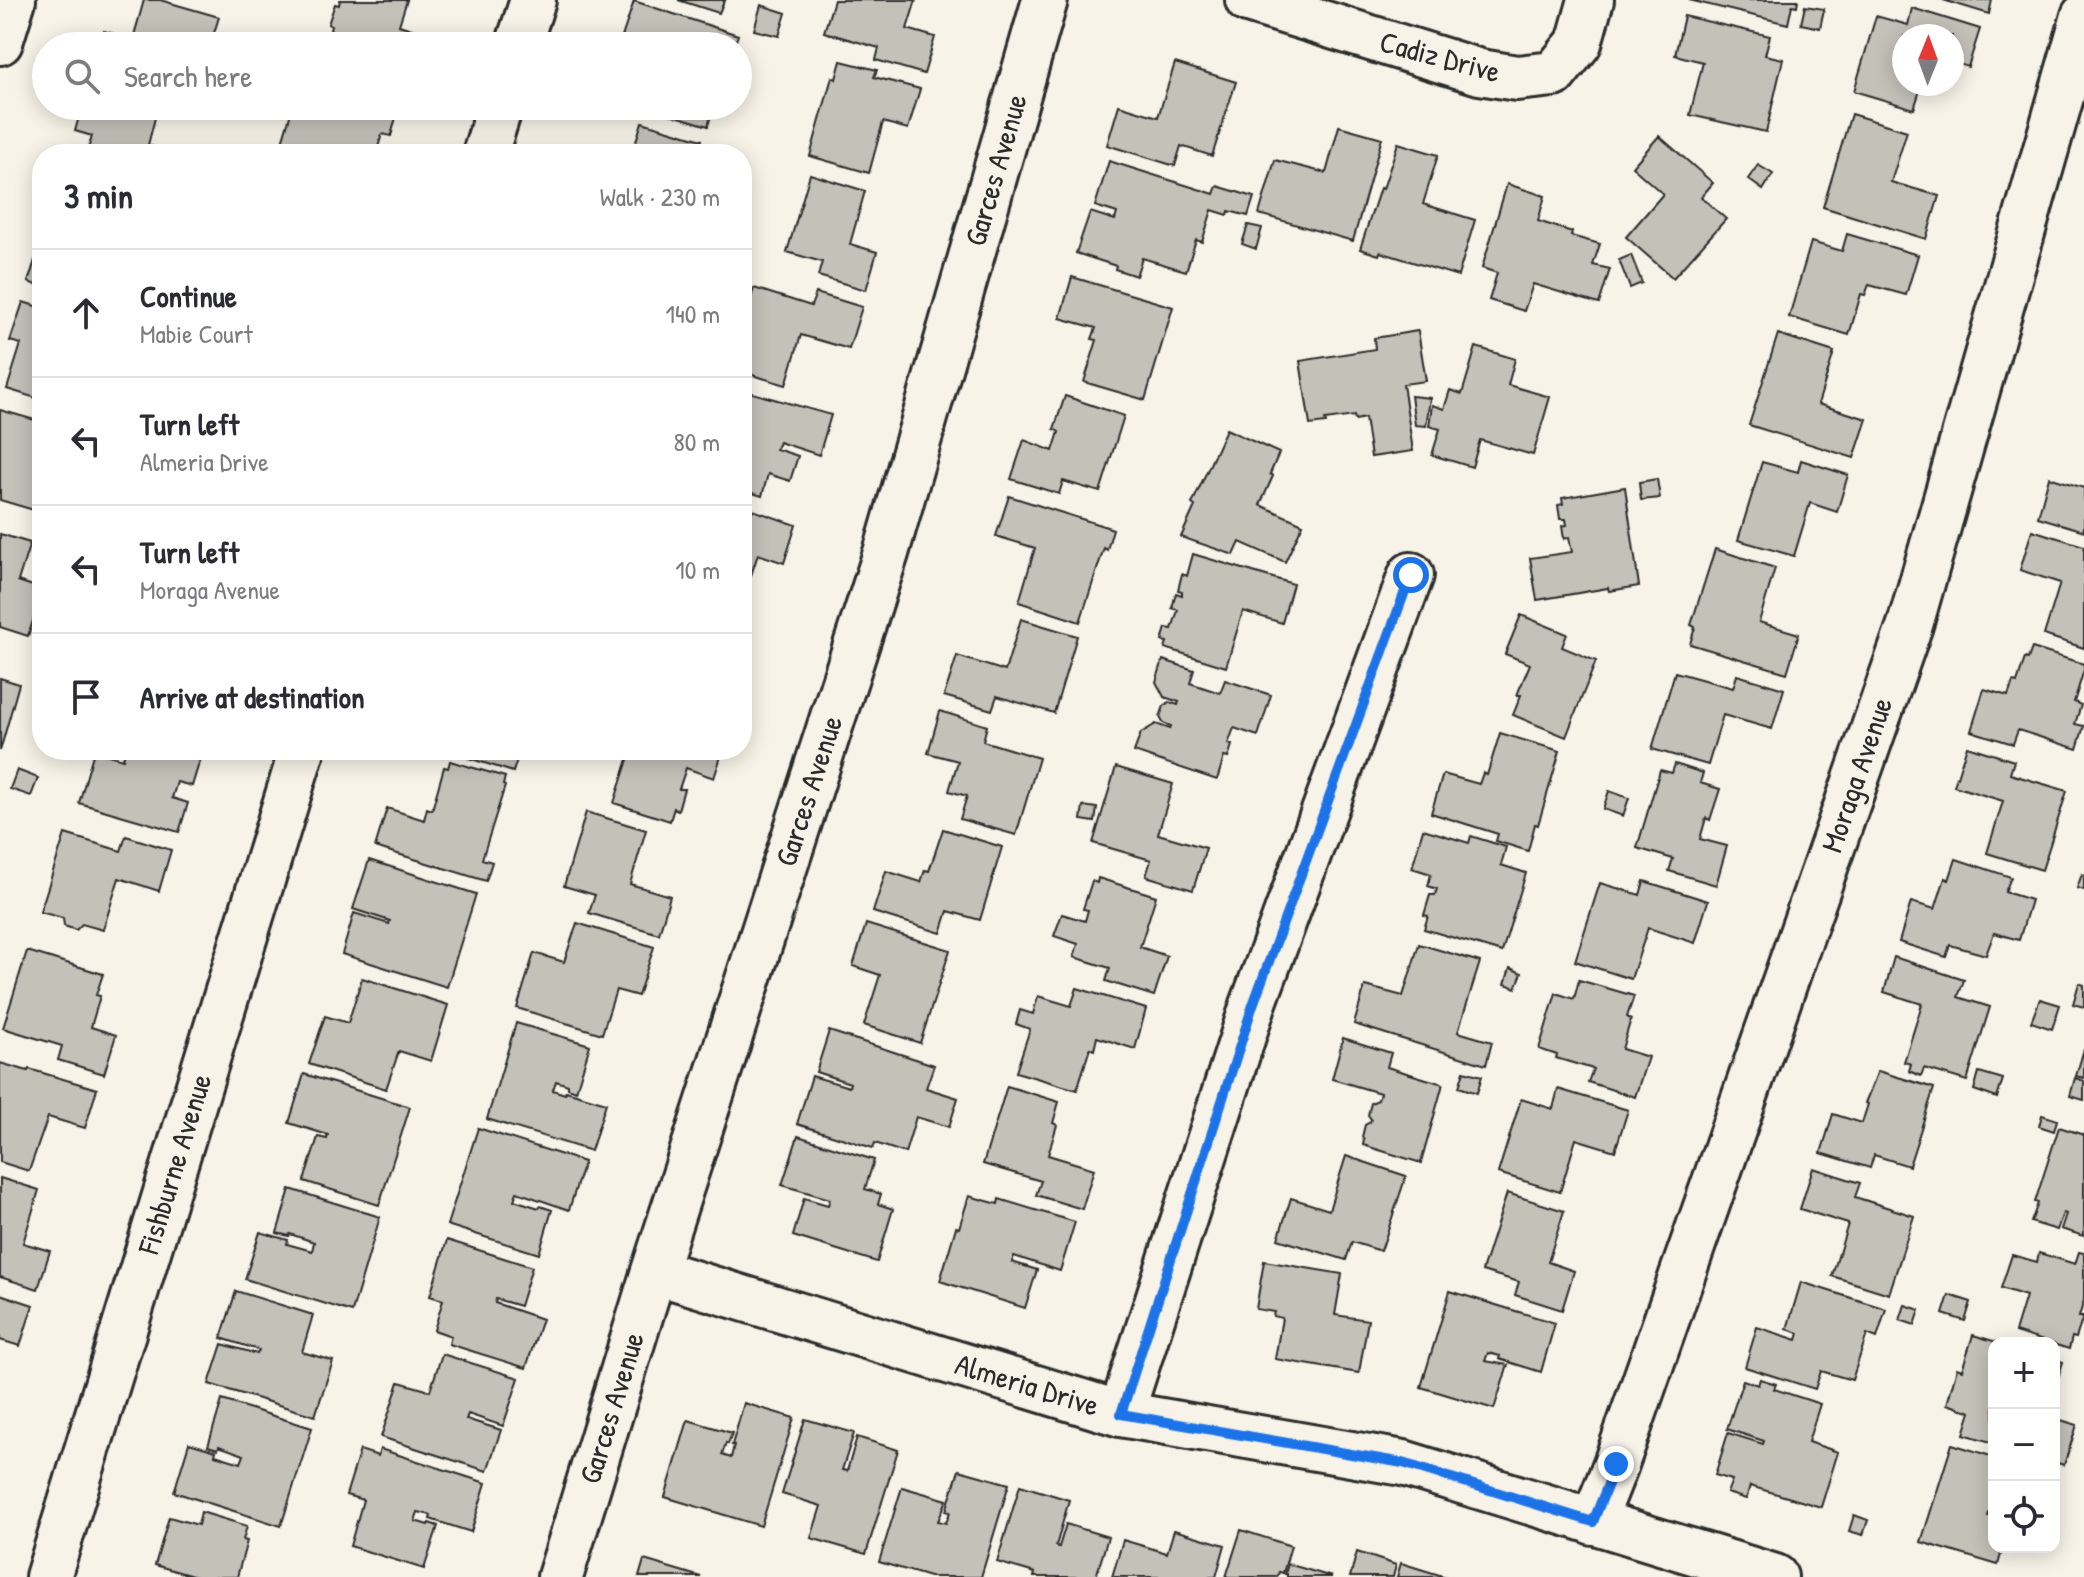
<!DOCTYPE html>
<meta charset="utf-8">
<style>
:root{--surface:#fff;--page:#f2f2f3;--text:#2b2b33;--muted:#7c7c81;--line:#e1e1e2}
body{margin:0;font-family:"Patrick Hand",sans-serif;background:var(--page);color:var(--text)}
.controls{position:absolute;right:24px;bottom:24px;display:grid;overflow:hidden;border-radius:16px;box-shadow:0 4px 20px #0003}
.controls button{width:72px;height:72px;display:grid;place-items:center;padding:0;border:0;border-bottom:2px solid var(--line);background:var(--surface);color:var(--text);font:40px sans-serif}
.compass{position:absolute;left:1892px;top:24px;width:72px;height:72px;border-radius:50%;background:var(--surface);box-shadow:0 4px 20px #0003;rotate:1deg}
.stop{position:absolute;width:24px;height:24px;margin:-18px;border:6px solid #1a73e8;border-radius:50%;background:#fff}
.stop.end{background:#1a73e8;border-color:#fff;box-shadow:0 2px 8px #0008}
.list{margin:0;padding:0;list-style:none}
h2{display:flex;justify-content:space-between;align-items:center;height:104px;margin:0;padding:0 32px;font-size:34px}
h2 small{font-size:26px;font-weight:400;color:var(--muted)}
.list li{display:grid;grid-template-columns:52px 1fr auto;gap:24px;align-items:center;box-sizing:border-box;height:128px;padding:0 32px;border-top:2px solid var(--line)}
.list b{display:block;font-size:30px;white-space:nowrap}
.list p{margin:0;font-size:26px;white-space:nowrap;color:var(--muted)}
.list em{font-size:26px;font-style:normal;color:var(--muted)}
.icon{flex:none;width:44px;height:44px;fill:none;stroke:currentColor;stroke-width:2;stroke-linecap:round;stroke-linejoin:round}
.map{position:relative;flex:none;width:2084px;height:1577px;overflow:hidden}
.search{position:absolute;background:var(--surface);box-shadow:0 4px 20px #0003;left:32px;top:32px;width:720px;height:88px;display:flex;align-items:center;gap:20px;box-sizing:border-box;padding:0 28px;border-radius:44px;color:var(--muted);font-size:30px}
.panel{position:absolute;background:var(--surface);box-shadow:0 4px 20px #0003;left:32px;top:144px;width:720px;height:616px;border-radius:32px}
.map>svg:first-child{display:block}
</style>
<div class="map">
<svg width="2084" height="1577" viewBox="0 0 2084 1577">
<rect width="100%" height="100%" fill="#f7f3e8"/>
<filter id="ink" filterUnits="userSpaceOnUse"><feTurbulence type="fractalNoise" baseFrequency=".0125" numOctaves="2"/><feDisplacementMap in="SourceGraphic" scale="16" xChannelSelector="R" yChannelSelector="G"/><feConvolveMatrix kernelMatrix="1 2 1 2 8 2 1 2 1" color-interpolation-filters="sRGB"/></filter>
<g filter="url(#ink)">
<path fill="#c4c1b9" stroke="#2b2b2b" stroke-width="2" d="M144 0H160L219 17 210 46H100L104 31 133 39Z
M340 0H407L399 25 424 33 420 46H354L328 38 331 26 328 24 335 4 339 5Z
M678 0H726L724 1 719 13Z
M834 0H916L907 29 935 37 924 74 876 60 879 48 824 32Z
M1689 0H1798L1797 6 1792 5 1788 24Z
M1943 0H1992L1989 14Z
M634 1 738 35 734 46H629L620 43Z
M761 5 786 13 779 36 754 30Z
M1805 6 1824 9 1820 28 1801 24Z
M1912 8 1980 29 1968 67 1952 62V36H1904V84H1922L1914 109 1854 91 1876 16 1908 25Z
M1684 16 1770 36 1765 55 1783 59 1766 132 1690 115 1703 62 1675 55Z
M841 61 877 70 874 77 920 89 908 129 883 122 869 173 810 156 832 77 836 79Z
M1175 63 1236 82 1212 156 1181 146 1175 166 1107 145 1119 105 1158 117Z
M82 106H142L157 110 148 145 177 154H70L71 149 87 153 92 136 75 131Z
M293 106H399L391 136 382 134 376 154H287L279 152Z
M644 106H714L708 126Z
M1851 114 1907 131 1891 182 1939 196 1926 239 1823 207Z
M642 122 702 140 698 154H632Z
M1339 126 1382 138 1353 241 1259 214 1275 160 1326 173Z
M1659 136 1713 183 1701 197 1726 219 1673 278 1626 237 1663 194 1632 167Z
M1398 143 1438 155 1423 204 1475 220 1458 276 1380 252 1379 255 1360 249 1380 188 1383 189Z
M1109 161 1214 194 1217 186 1254 197 1248 216 1229 211 1228 215 1212 210 1202 242 1196 240 1186 271 1142 258 1136 276 1115 269 1116 266 1076 253 1090 212 1115 220 1117 213 1095 206Z
M1758 165 1773 174 1763 190 1748 179Z
M810 174 865 191 850 244 877 252 866 290 818 276 822 262 787 252Z
M1507 184 1545 196 1538 221 1572 232 1571 236 1600 244 1593 265 1610 269 1599 304 1533 284 1524 311 1489 300 1497 273 1482 268Z
M1248 225 1262 228 1256 249 1242 244Z
M1847 234 1918 255 1906 295 1869 285 1865 295 1861 294 1849 335 1789 317 1811 242 1842 251Z
M41 242 42 243V287L28 282Z
M1631 255 1642 283 1630 288 1619 260Z
M1072 277 1173 307 1145 400 1084 382 1097 340 1092 339 1096 328 1060 318Z
M754 288 811 306 816 293 862 307 849 349 801 335 786 385 742 372V327Z
M23 302 42 308V400L7 389 21 344 10 341Z
M1418 331 1426 381 1403 384 1413 451 1371 457 1365 418 1355 420 1354 416 1325 420 1326 423 1310 425 1300 361 1375 349 1374 338Z
M1778 334 1834 352 1818 404 1867 419 1854 458 1749 425Z
M1476 347 1515 359 1508 385 1550 397 1533 455 1480 440 1472 467 1432 455 1440 429 1429 426 1432 405 1444 409 1450 390 1462 394Z
M742 390 831 415 819 455 779 442 776 449 798 456 790 481 768 474 762 496 742 490Z
M1065 396 1124 416 1100 492 1063 481 1059 494 1011 479 1024 440 1053 451 1059 432 1054 429Z
M1411 396 1430 398 1426 426 1415 425Z
M0 410 42 422V493L37 511 0 500Z
M1226 429 1279 453 1270 474 1273 476 1260 505 1303 524 1285 562 1240 542 1234 555 1181 537 1195 506 1192 504Z
M1801 460 1848 475 1837 512 1810 503 1794 556 1738 540 1762 462 1798 472Z
M2049 477 2084 488V531L2038 517Z
M1657 479 1660 498 1641 500 1639 482Z
M1625 487 1639 586 1609 591 1608 588 1537 600 1530 558 1572 552 1569 537 1564 539 1562 526 1567 525 1566 519H1560L1558 505 1563 504 1562 498Z
M1009 496 1113 529 1107 550 1104 548 1080 622 1019 602 1035 548 996 536Z
M750 509 796 525 784 563 758 554 742 603V521L746 522Z
M2032 530 2084 546V648L2044 635 2060 583 2020 570Z
M0 534 30 543 18 581 42 589V593L28 636 0 627Z
M1715 549 1775 568 1759 622 1799 634 1787 673 1690 644 1695 627 1691 625Z
M1193 554 1293 584 1282 623 1243 611 1226 667 1165 648 1167 642 1162 641 1166 628 1172 629 1178 610 1172 608 1176 593 1182 595V591L1178 590 1182 574 1187 576Z
M1521 615 1567 634 1562 647 1596 661 1566 737 1513 715 1521 695H1517L1530 664 1505 654Z
M1021 619 1077 636 1054 713 997 696 992 710 944 696 957 656 1005 671Z
M2032 648 2084 664V670L2074 702 2081 705 2075 724 2084 726 2077 749 2018 730 2013 744 1971 731 1984 689 2008 696 2013 682 2017 683 2025 658 2028 659Z
M1163 660 1194 670 1190 683 1220 693 1225 680 1271 695 1258 736 1234 728 1228 744 1232 745 1228 758 1224 757 1217 780 1134 752 1141 733 1156 724 1170 729 1171 726 1163 723 1160 717 1164 706 1169 702 1178 705 1179 702 1164 697 1156 682Z
M1675 672 1733 688 1737 675 1784 689 1772 729 1723 715 1708 765 1652 749Z
M0 678 19 684 0 751Z
M940 711 987 726 983 741 1039 758 1016 835 960 819 967 796 949 791 958 761 928 753Z
M1500 733 1560 751 1538 825 1535 824 1528 851 1496 841 1498 834 1431 813 1443 774 1479 784 1483 773 1487 775Z
M1967 746 2014 761 2010 774 2067 791 2042 870 1987 853 2003 801 1954 786Z
M125 750H203L192 786 177 782 172 798 188 803 179 832 79 803 94 751 123 759Z
M457 750H520L513 772 456 754Z
M631 750H723L714 778 686 768 679 789H684L678 810 674 808 670 821 614 803Z
M450 761 505 777 503 785 505 786 482 859 492 862 486 881 375 847 387 808 424 820 427 808 432 810 444 767 448 768Z
M1675 764 1703 773 1700 783 1720 789 1710 820 1706 818 1700 839 1727 846 1716 885 1669 871 1673 859 1637 848 1660 770 1672 773Z
M1116 767 1173 784 1158 834 1206 848 1193 890 1146 876 1151 860 1093 843Z
M17 770 38 778 31 796 10 789Z
M1609 791 1629 798 1623 816 1603 809Z
M1083 806 1097 808 1095 822 1081 820Z
M586 812 646 830 630 884 670 896 659 934 589 913 595 895 564 886Z
M943 829 1002 847 980 920 948 911 941 933 873 912 886 871 921 882 925 870 929 871Z
M1423 829 1469 843 1471 836 1506 847 1501 865 1526 873 1502 952 1424 929 1428 916 1424 915 1430 895H1435L1437 889 1428 886 1431 874 1412 868Z
M65 834 121 851 126 836 171 850 159 891 119 878 103 930 82 924 76 930 64 926 63 918 40 912Z
M1956 859 2011 877 2005 892 2031 900 2019 940 1994 933 1986 955 1950 945 1946 957 1899 942 1911 902 1935 909 1945 878 1949 880Z
M369 860 476 894 447 987 342 954 354 913 389 924 390 921 353 909Z
M2082 874 2084 875V890L2077 888Z
M1098 878 1156 896 1140 947 1167 956 1154 996 1106 981 1110 968 1074 957 1078 944 1054 936 1062 914 1085 921 1088 910 1083 909 1092 881 1097 883Z
M1644 881 1708 901 1695 943 1648 928 1631 979 1575 961 1600 883 1640 895Z
M577 923 654 947 638 996 616 990 602 1034 517 1008 534 953 564 962Z
M866 924 950 950 920 1043 864 1025 880 975 853 966Z
M1419 944 1480 962 1458 1032 1492 1042 1486 1065 1354 1024 1365 986 1403 996Z
M27 951 103 974 96 995 100 996 91 1027 116 1035 104 1074 58 1060 62 1046 3 1028Z
M1894 957 1964 980 1958 997 1990 1007 1967 1081 1924 1068 1921 1076 1909 1071 1911 1064 1904 1062 1922 1004 1884 992Z
M1510 968 1522 973 1516 988 1505 984Z
M362 978 448 1005 431 1061 399 1051 386 1089 309 1064 325 1016 348 1023Z
M1579 980 1634 996 1627 1017 1631 1019 1622 1049 1648 1057 1635 1097 1588 1082 1593 1069 1556 1058 1557 1055 1539 1049 1556 993 1574 999Z
M2079 983 2084 985V1007L2073 1004Z
M1077 988 1146 1009 1135 1049 1097 1037 1094 1050 1090 1048 1077 1090 1016 1072 1030 1029 1016 1024 1020 1010 1033 1014 1038 996 1071 1006Z
M2040 999 2060 1005 2052 1029 2031 1022Z
M516 1023 590 1045 576 1091 568 1088V1085L556 1081 553 1090 565 1094 566 1091 606 1103 591 1151 487 1119Z
M829 1031 934 1065 926 1088 958 1098 949 1127 916 1117 905 1153 875 1143 873 1148 797 1124 812 1076 849 1087 850 1083 816 1072Z
M1343 1038 1391 1053 1387 1067 1443 1084 1421 1163 1363 1145 1364 1140 1362 1137 1365 1125 1370 1122 1371 1119 1368 1115 1371 1103 1378 1100 1380 1093 1332 1079Z
M2084 1049V1078L2076 1076Z
M0 1063 28 1071 29 1069 97 1089 85 1128 48 1117 29 1171 0 1162Z
M1464 1071 1482 1076 1477 1093 1459 1087Z
M1878 1071 1934 1088 1909 1166 1874 1155 1870 1168 1821 1153 1833 1114 1862 1123 1868 1104 1865 1103Z
M1979 1072 2003 1079 1997 1098 1974 1090Z
M304 1074 410 1107 379 1205 304 1181 318 1137 327 1139 328 1135 289 1123Z
M2075 1078 2084 1081V1100L2070 1096Z
M1007 1086 1059 1102 1053 1123 1057 1125 1048 1155 1094 1169 1082 1209 1036 1195 1041 1181 983 1164Z
M1558 1089 1628 1110 1615 1151 1576 1139 1560 1192 1498 1173 1521 1099 1553 1109Z
M2042 1115 2057 1120 2054 1131 2039 1126Z
M2059 1127 2084 1135V1236L2061 1229 2066 1214 2063 1213 2057 1230 2031 1222 2038 1203 2035 1202Z
M478 1128 584 1162 569 1210 517 1192 514 1200 539 1208 540 1206 552 1210 539 1254 447 1225Z
M798 1136 874 1160 865 1189 881 1194 878 1204 893 1209 877 1262 793 1236 804 1198 828 1205 830 1199 782 1185Z
M1346 1156 1406 1176 1381 1251 1352 1242 1346 1260 1278 1239 1291 1198 1329 1210Z
M1813 1168 1860 1183 1855 1197 1914 1216 1889 1294 1832 1276 1848 1224 1800 1209Z
M0 1178 39 1190 23 1243 50 1251 38 1289 0 1277Z
M290 1189 380 1217 352 1312 245 1279 260 1232 288 1240 287 1244 312 1251 314 1242 290 1234 289 1236 277 1233Z
M1507 1193 1564 1211 1548 1262 1574 1271 1562 1310 1515 1295 1519 1282 1482 1271Z
M969 1196 998 1204 999 1199 1075 1222 1060 1271 1014 1256 1012 1262 1037 1270 1025 1308 940 1281 956 1227 959 1228Z
M447 1240 532 1267 520 1306 496 1299 495 1303 542 1319 526 1368 449 1344 451 1336 434 1330 443 1300 430 1296Z
M2079 1252 2084 1253V1300L2079 1317H2083L2076 1338 2072 1337 2069 1349 2015 1332 2026 1296 2001 1288 2012 1255 2037 1262 2039 1253 2075 1264Z
M1264 1261 1342 1274 1335 1315 1368 1320 1359 1373 1275 1359 1282 1318 1273 1316 1274 1312 1256 1309Z
M1801 1282 1886 1309 1877 1338 1867 1334 1852 1380 1821 1371 1815 1389 1745 1367 1757 1327 1797 1340 1799 1333 1787 1329Z
M236 1291 313 1315 302 1352 333 1361 315 1416 209 1384 222 1344 257 1354 259 1350 221 1338Z
M1450 1291 1555 1323 1541 1372 1499 1359 1500 1356 1488 1353 1485 1361 1508 1365 1494 1409 1421 1387Z
M0 1294 33 1305 20 1346 0 1340Z
M1949 1295 1971 1302 1965 1321 1943 1314Z
M1905 1305 1920 1310 1915 1325 1900 1320Z
M1973 1335 2000 1343H1994V1443L1964 1434 1971 1412 1947 1404 1957 1368 1962 1370Z
M442 1354 519 1378 503 1426 468 1414 466 1419 501 1430 487 1471 381 1437 399 1382 430 1391Z
M2054 1359 2063 1362 2054 1391Z
M1760 1379 1776 1384 1774 1389 1820 1404 1808 1442 1838 1452 1821 1507 1750 1486 1746 1499 1727 1493 1732 1480 1715 1475 1728 1433 1763 1444 1764 1441 1727 1429 1743 1380 1758 1385Z
M222 1400 312 1428 281 1526 174 1492 189 1443 216 1451 215 1455 241 1463 244 1455 219 1446 218 1449 208 1446Z
M744 1403 794 1418 761 1526 665 1497 688 1420 732 1433 728 1444 726 1443 722 1455 731 1458 734 1445H732Z
M2054 1418 2077 1425 2064 1465 2054 1462Z
M805 1419 854 1433 842 1470 847 1471 857 1437 898 1450 866 1554 811 1538 821 1506 782 1494Z
M1952 1444 1994 1457V1509L1991 1508 1988 1516 1994 1517V1547H2003L1998 1565 1921 1542Z
M380 1449 486 1483 471 1532 430 1519 431 1515 418 1512 415 1521 428 1525 429 1523 438 1526 424 1569 350 1546 363 1500 346 1495 360 1450 378 1456Z
M959 1470 1009 1484 981 1577H930L879 1562 902 1487 947 1500 938 1521 946 1523 950 1512 946 1511Z
M1020 1485 1069 1500 1056 1546 1059 1547 1066 1524 1108 1537 1096 1577H1034L1035 1573 997 1562Z
M201 1512 247 1526 243 1540 247 1541 237 1577H196L155 1565 169 1517 198 1525Z
M1854 1515 1868 1520 1863 1535 1849 1531Z
M1174 1530 1225 1545 1216 1577H1112L1123 1540 1167 1553Z
M1241 1530 1291 1546 1283 1573 1279 1572 1277 1577H1226Z
M1357 1552 1396 1565 1393 1577H1350Z
M644 1560 701 1577H639Z
M1401 1563 1446 1577H1397Z
M1288 1564 1332 1577H1287V1574H1285Z"/>
<g fill="none" stroke-linecap="round" stroke-linejoin="round">
<g stroke="#2b2b2b" stroke-width="50">
<path id="minor" d="M1248 0 1480 72 1517 78 1554 74 1579 43 1591 0
M0 42 13 0
M518 46 533 0
M485 154 500 106
M654 1271 1121 1414 1403 1463 1775 1577
M1121 1414 1253 1005 1411 575
M1593 1522 1616 1464 1910 625 2084 16
M48 1577 302 750
M560 1577 654 1271 886 553 1045 0"/>
</g>
<use href="#minor" stroke="#f7f3e8" stroke-width="44"/>
</g>
</g>
<g fill="none" stroke-linecap="round" stroke-linejoin="round" filter="url(#ink)">
<path stroke="#1a73e8" stroke-width="10" d="M1411 575 1253 1005 1121 1414 1403 1463 1593 1522 1616 1464"/>
</g>
<g text-anchor="middle" stroke-width="8" stroke-linejoin="round" paint-order="stroke">
<g font-size="30" fill="#2b2b2b" stroke="#f7f3e8">
<text transform="translate(1440 57) rotate(15)" y="10">Cadiz Drive</text>
<text transform="translate(996 170) rotate(-74)" y="10">Garces Avenue</text>
<text transform="translate(1857 775) rotate(-71)" y="10">Moraga Avenue</text>
<text transform="translate(809 791) rotate(-72)" y="10">Garces Avenue</text>
<text transform="translate(175 1164) rotate(-73)" y="10">Fishburne Avenue</text>
<text transform="translate(1027 1385) rotate(17)" y="10">Almeria Drive</text>
<text transform="translate(612 1408) rotate(-73)" y="10">Garces Avenue</text>
</g>
</g>
</svg>
<div class="controls">
<button>+</button>
<button>−</button>
<button><svg class="icon" aria-label="locate" viewBox="0 0 24 24"><circle cx="12" cy="12" r="6"/><path d="M12 2v4M12 18v4M2 12h4M18 12h4"/></svg></button>
</div>
<svg class="compass" viewBox="-18 -18 36 36"><path d="M0-13l5 13h-10z" fill="#e53935"/><path d="M0 13l5-13h-10z" fill="#7c7c81"/></svg>
<div class="stop" style="left:1411px;top:575px"></div>
<div class="stop end" style="left:1616px;top:1464px"></div>
<div class="search"><svg class="icon" aria-label="search" viewBox="0 0 24 24"><circle cx="10" cy="10" r="6"/><path d="M15 15l6 6"/></svg>Search here</div>
<section class="panel">
<h2>3 min<small>Walk · 230 m</small></h2>
<ul class="list">
<li><svg class="icon" aria-label="ahead" viewBox="0 0 24 24"><path d="M12 20V5M6 11l6-6 6 6"/></svg><div><b>Continue</b><p>Mabie Court</p></div><em>140 m</em></li>
<li><svg class="icon" aria-label="left" viewBox="0 0 24 24"><path d="M17 20v-9H6M10 6l-5 5 5 5"/></svg><div><b>Turn left</b><p>Almeria Drive</p></div><em>80 m</em></li>
<li><svg class="icon" aria-label="left" viewBox="0 0 24 24"><path d="M17 20v-9H6M10 6l-5 5 5 5"/></svg><div><b>Turn left</b><p>Moraga Avenue</p></div><em>10 m</em></li>
<li><svg class="icon" aria-label="arrive" viewBox="0 0 24 24"><path d="M6 21V4h12l-3 4 3 4H6"/></svg><div><b>Arrive at destination</b></div></li>
</ul>
</section>
</div>
